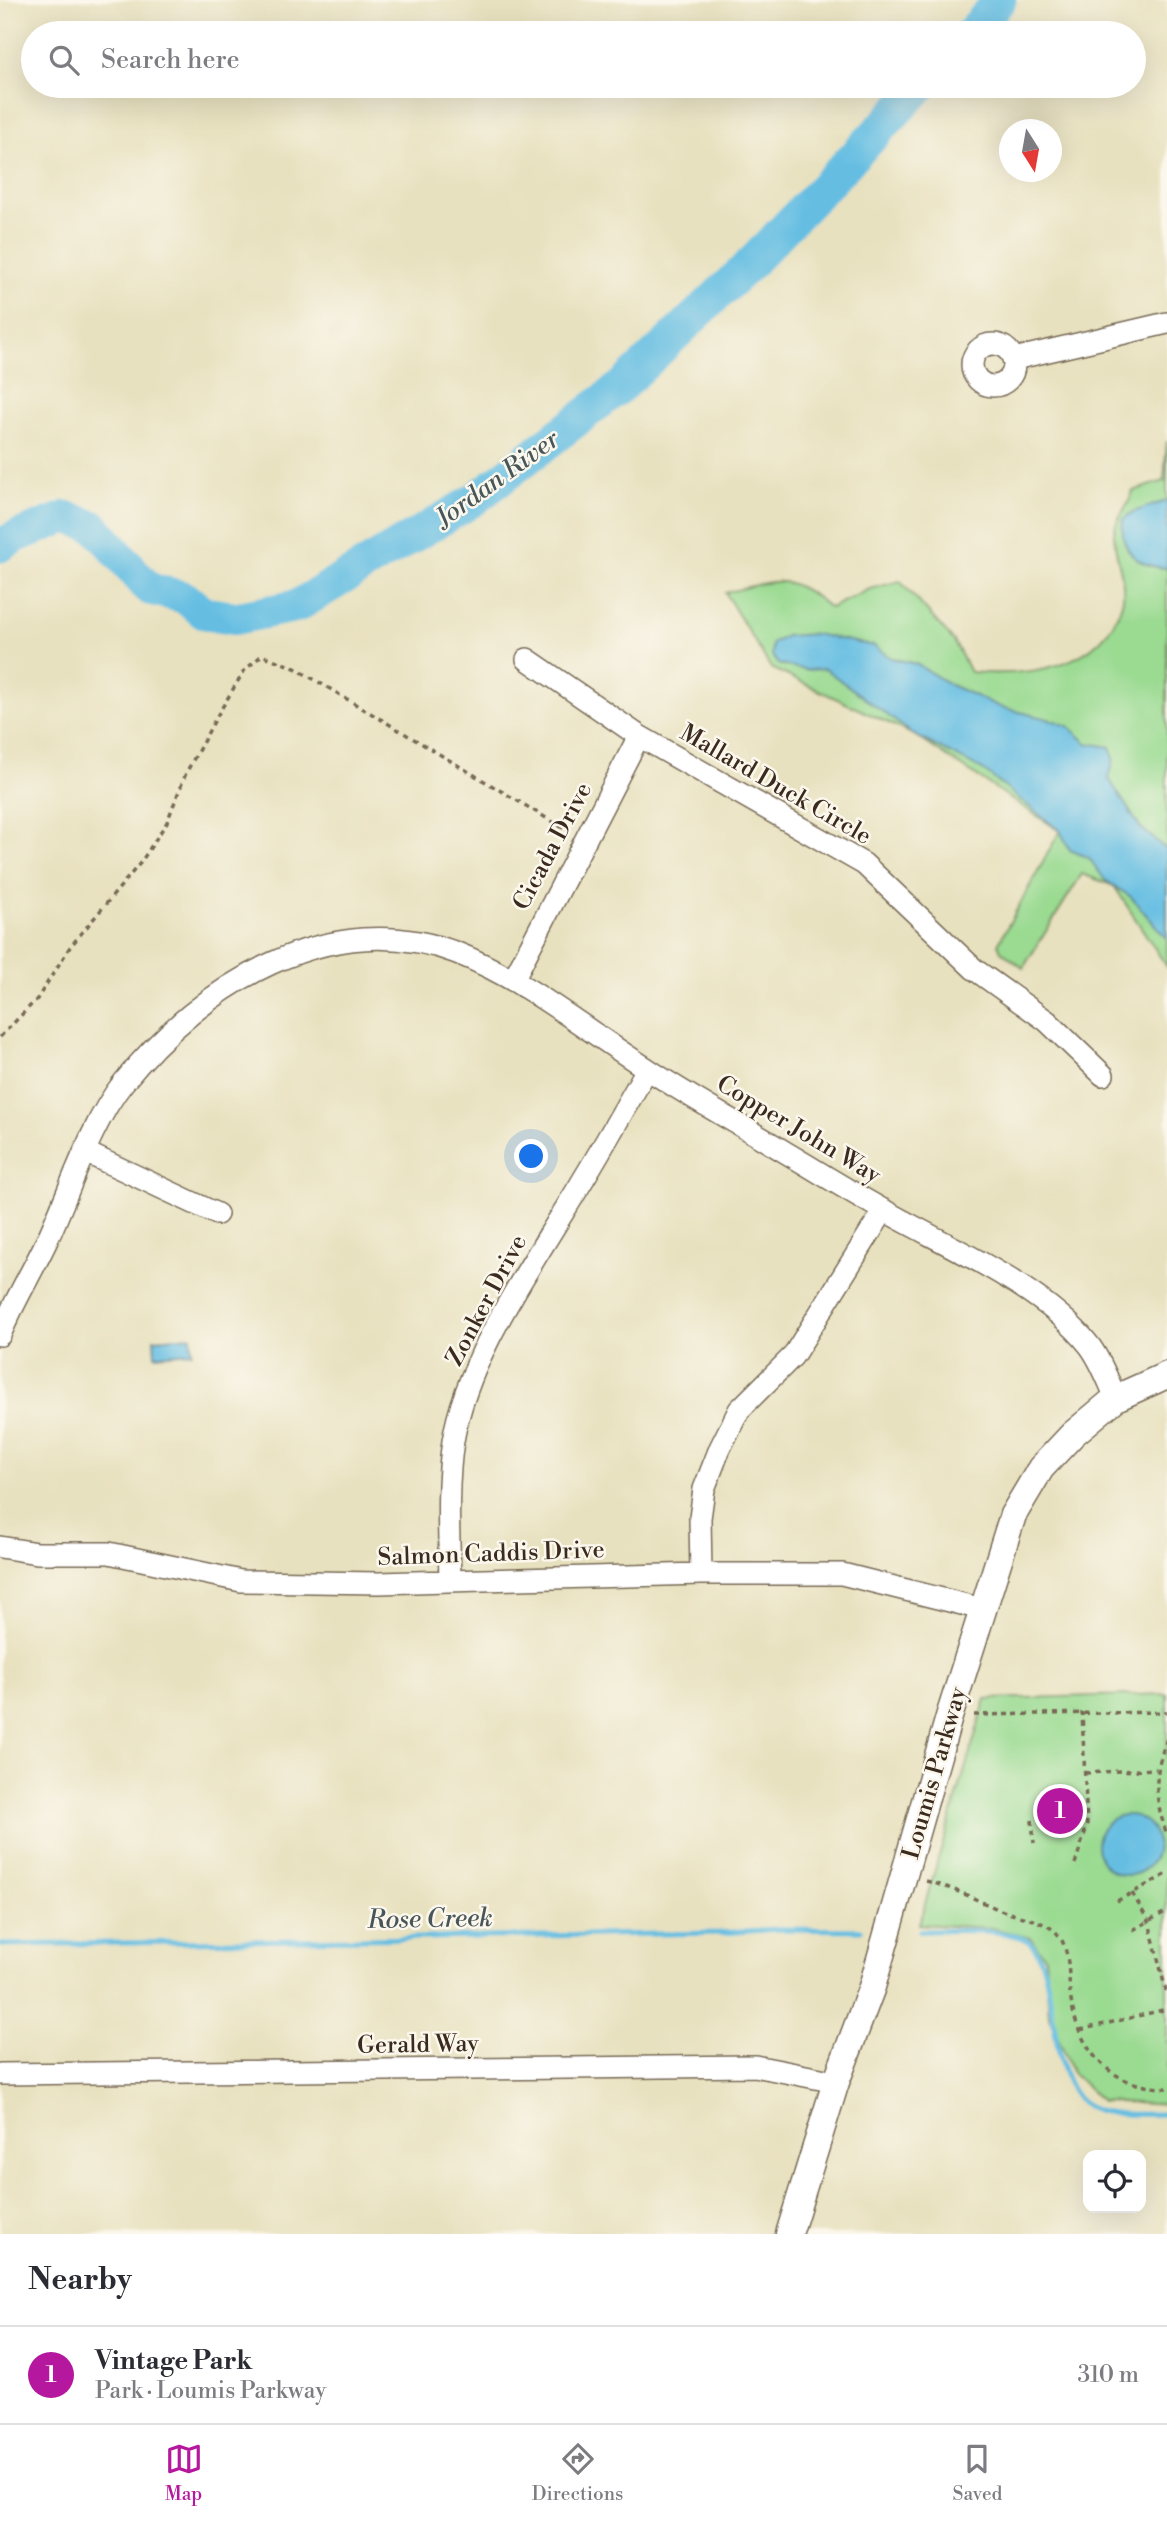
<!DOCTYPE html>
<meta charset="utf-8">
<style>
:root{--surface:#fff;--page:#f2f2f3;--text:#2b2b33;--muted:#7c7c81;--line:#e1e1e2;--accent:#b5179e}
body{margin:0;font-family:"Libre Bodoni",serif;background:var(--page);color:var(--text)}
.controls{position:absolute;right:21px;bottom:21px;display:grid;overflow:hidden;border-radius:14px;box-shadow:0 7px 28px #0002}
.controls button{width:63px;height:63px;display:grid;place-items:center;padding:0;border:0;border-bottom:2px solid var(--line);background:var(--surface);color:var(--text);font:35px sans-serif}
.compass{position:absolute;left:999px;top:119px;width:63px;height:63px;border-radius:50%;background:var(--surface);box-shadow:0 7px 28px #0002;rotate:169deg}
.you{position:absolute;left:532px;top:1157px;width:24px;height:24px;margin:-18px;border:5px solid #fff;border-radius:50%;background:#1a73e8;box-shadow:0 0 0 10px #1a73e833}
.badge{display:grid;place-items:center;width:46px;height:46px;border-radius:50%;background:var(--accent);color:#fff;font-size:23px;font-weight:700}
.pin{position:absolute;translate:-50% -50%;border:4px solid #fff;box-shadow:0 2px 7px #0006}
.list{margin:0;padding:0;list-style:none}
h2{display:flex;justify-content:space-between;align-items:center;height:91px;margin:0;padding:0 28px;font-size:30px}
h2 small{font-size:23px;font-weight:400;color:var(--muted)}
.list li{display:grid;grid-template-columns:46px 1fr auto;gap:21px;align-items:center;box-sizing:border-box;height:98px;padding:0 28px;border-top:2px solid var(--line)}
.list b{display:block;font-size:26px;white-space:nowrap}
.list p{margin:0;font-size:23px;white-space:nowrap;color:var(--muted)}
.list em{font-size:23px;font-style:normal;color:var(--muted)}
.icon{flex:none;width:38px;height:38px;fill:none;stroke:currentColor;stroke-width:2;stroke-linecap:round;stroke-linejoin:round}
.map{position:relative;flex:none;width:1167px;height:2234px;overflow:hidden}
.search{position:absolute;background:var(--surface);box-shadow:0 7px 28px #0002;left:21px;right:21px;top:21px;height:77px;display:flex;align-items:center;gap:18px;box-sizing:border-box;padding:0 24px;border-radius:38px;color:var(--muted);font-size:26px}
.sheet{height:189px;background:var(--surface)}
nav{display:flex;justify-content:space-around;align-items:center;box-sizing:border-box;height:98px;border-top:2px solid var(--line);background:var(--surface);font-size:19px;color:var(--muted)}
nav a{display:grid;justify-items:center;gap:4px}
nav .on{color:var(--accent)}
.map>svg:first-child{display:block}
</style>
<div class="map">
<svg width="1167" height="2234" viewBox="0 0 1167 2234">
<rect width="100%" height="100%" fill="#fbf7ec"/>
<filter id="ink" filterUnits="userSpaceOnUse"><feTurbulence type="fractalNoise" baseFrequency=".0143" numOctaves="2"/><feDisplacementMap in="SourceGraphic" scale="14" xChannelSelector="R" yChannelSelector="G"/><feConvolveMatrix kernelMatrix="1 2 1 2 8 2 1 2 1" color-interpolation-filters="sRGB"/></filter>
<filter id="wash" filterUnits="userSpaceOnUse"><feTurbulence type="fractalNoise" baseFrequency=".00686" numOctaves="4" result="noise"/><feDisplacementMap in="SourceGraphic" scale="28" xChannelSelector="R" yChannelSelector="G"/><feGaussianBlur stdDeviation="1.57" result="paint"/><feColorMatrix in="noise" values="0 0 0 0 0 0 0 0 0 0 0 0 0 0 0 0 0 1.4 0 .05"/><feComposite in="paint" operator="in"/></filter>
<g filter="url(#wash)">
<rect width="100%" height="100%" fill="#e8e1bf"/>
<path fill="#9ada91" stroke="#6a8258" stroke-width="2" d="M1167 441V967L1114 886 1082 874 1023 968 1001 951 998 944 1060 831 914 735 771 668 725 593C776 580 787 571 830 608L870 589 900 581 954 641 970 672C1027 677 1103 669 1122 603 1128 583 1114 556 1114 534 1115 517 1129 507 1133 491L1164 481Z
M1167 1694V2105L1102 2101 1073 2074 1049 2016 1045 1957 1030 1938 992 1928 919 1924 986 1699Z"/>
<path fill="#65bee2" stroke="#507480" stroke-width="2" d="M1167 500V568C1137 567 1119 550 1123 519 1137 507 1151 508 1167 500Z
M815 634 874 646 891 658 916 664 951 685 1000 707 1052 720 1068 726 1087 743 1110 747 1114 758 1109 779 1140 827 1167 850V939L1131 897 1105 880 1089 858 1070 850 1060 831 983 770 914 735 825 669 806 670 778 664 772 655V644L786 636Z
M191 1336 192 1352 155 1355 154 1339Z
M1097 1845a30 30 0 1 1 60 0a30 30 0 1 1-60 0Z"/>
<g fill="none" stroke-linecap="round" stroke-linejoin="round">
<path stroke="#65bee2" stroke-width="5" d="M920 1931C949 1931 1000 1927 1026 1940 1064 1960 1040 2095 1097 2110 1119 2116 1145 2114 1167 2114
M0 1945 721 1933 777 1929 861 1930"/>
<path stroke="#65bee2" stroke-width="33" d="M971 33 1000 0
M0 546 15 537 66 517 95 527 149 589 184 597 204 613 237 618 297 606 474 500 624 384 753 261 921 86"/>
</g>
</g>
<g filter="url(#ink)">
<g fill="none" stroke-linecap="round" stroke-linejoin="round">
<g stroke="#786a56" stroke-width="24">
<path id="minor" d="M972 365a21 21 0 1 1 42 0a21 21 0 1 1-42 0Z
M1014 359 1167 323
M527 659 639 736 864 864 974 969 1047 1021 1103 1075
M513 980 639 736
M85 1152 217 1214
M0 1335C14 1301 34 1269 49 1236 70 1190 92 1121 123 1083 200 986 331 904 457 953 526 980 584 1029 646 1068 691 1098 739 1124 785 1152 819 1172 852 1193 887 1212 951 1248 1043 1287 1089 1345 1101 1360 1108 1381 1116 1398
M0 1547 37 1553H109L241 1581 379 1583 701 1574H842L982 1609
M701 1574 700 1518 704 1489 720 1448 739 1410 793 1356 884 1210
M450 1580C449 1534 446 1487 453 1441 466 1363 520 1283 561 1216 591 1168 619 1119 647 1069
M0 2074 755 2066 836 2082"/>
</g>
<g stroke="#786a56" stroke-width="29">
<path id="tertiary" d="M789 2234 836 2082 872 1987 949 1717 1013 1515 1041 1468 1073 1434 1116 1398 1167 1375"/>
</g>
<path stroke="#786a56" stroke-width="3.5" stroke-dasharray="5 5" stroke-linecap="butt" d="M0 1037 37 999 70 947 141 862 167 822 186 773 217 716 244 671 262 655 295 668 568 831
M974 1715 1167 1712
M1167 1739C1153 1774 1154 1799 1167 1834
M1085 1773 1156 1769
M1032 1820 1034 1843
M1075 1864 1087 1826 1082 1712
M926 1881C959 1889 976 1901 1006 1912 1020 1917 1040 1920 1052 1929 1071 1942 1068 1973 1070 1994 1077 2049 1109 2088 1167 2088
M1132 1893 1149 1922 1167 1995
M1117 1901 1167 1874
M1133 1930 1167 1911
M1080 2030 1167 2009"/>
<use href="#minor" stroke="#fff" stroke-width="21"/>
<use href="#tertiary" stroke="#fff" stroke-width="26"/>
</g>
</g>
<g text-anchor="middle" stroke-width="5" stroke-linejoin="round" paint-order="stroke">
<g font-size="24" fill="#3b2a1e" stroke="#fbf7ec">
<text transform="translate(776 784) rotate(30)" y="8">Mallard Duck Circle</text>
<text transform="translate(552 846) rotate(-62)" y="8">Cicada Drive</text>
<text transform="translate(799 1129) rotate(31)" y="8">Copper John Way</text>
<text transform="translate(486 1300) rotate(-62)" y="8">Zonker Drive</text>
<text transform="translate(491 1553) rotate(-2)" y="8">Salmon Caddis Drive</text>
<text transform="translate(934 1773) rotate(-74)" y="8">Loumis Parkway</text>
<text transform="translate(418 2044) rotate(-1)" y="8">Gerald Way</text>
</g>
<g font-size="26" font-style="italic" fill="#485659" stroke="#fbf7ec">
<text transform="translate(497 478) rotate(-36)" y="9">Jordan River</text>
<text transform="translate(430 1918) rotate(-1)" y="9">Rose Creek</text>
</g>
</g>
</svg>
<div class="controls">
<button><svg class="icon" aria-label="locate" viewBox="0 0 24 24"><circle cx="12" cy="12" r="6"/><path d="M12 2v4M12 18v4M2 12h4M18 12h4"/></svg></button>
</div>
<svg class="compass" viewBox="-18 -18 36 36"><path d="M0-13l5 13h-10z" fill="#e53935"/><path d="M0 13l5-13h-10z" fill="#7c7c81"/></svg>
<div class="you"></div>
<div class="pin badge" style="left:1060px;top:1811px">1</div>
<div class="search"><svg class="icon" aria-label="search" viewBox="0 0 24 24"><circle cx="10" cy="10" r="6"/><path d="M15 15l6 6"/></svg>Search here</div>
</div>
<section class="sheet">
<h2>Nearby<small></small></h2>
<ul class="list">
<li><span class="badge">1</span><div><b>Vintage Park</b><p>Park · Loumis Parkway</p></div><em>310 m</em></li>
</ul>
</section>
<nav>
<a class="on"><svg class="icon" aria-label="map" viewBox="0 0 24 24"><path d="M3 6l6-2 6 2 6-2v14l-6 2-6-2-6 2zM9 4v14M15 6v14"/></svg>Map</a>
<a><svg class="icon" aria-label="directions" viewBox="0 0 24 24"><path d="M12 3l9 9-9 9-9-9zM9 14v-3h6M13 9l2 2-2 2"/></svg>Directions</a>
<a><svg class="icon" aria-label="saved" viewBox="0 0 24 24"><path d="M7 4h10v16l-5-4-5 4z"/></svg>Saved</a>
</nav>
